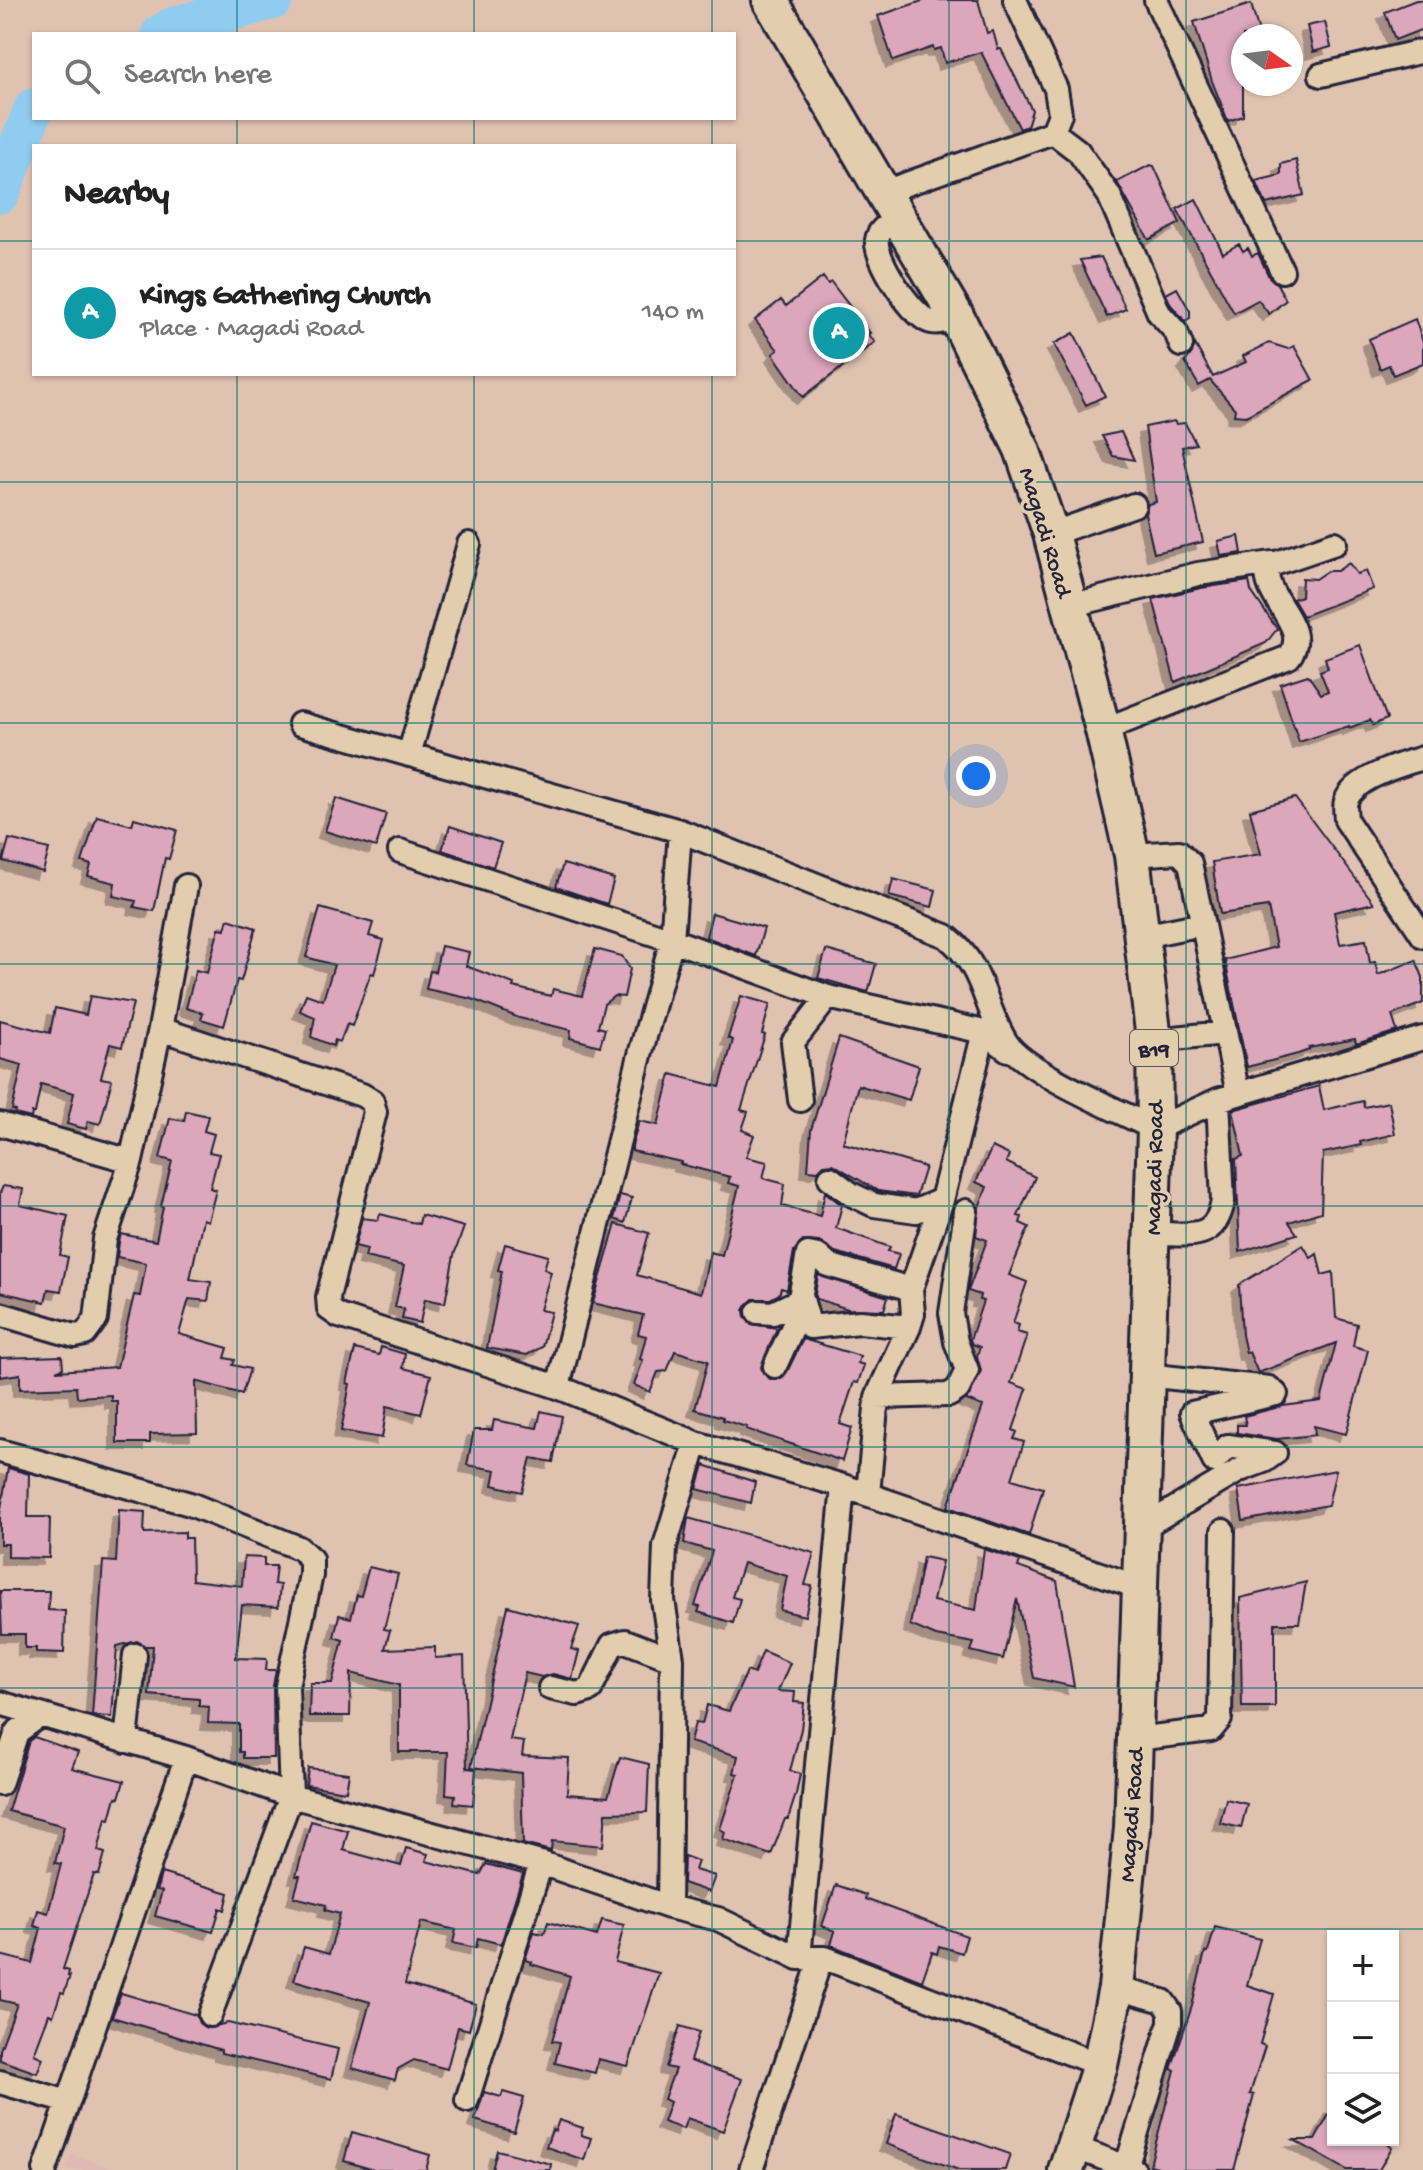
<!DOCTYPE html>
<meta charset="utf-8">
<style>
:root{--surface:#fff;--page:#f2f2f2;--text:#222;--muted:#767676;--line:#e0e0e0;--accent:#db2777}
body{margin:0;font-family:"Gochi Hand",sans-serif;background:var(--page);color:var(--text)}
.controls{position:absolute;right:24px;bottom:24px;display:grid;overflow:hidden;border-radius:0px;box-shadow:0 2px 6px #0004}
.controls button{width:72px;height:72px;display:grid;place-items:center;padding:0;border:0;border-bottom:2px solid var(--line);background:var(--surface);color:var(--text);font:40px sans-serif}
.compass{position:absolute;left:1231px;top:24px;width:72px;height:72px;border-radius:50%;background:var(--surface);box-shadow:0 2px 6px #0004;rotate:104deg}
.you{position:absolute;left:976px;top:776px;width:28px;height:28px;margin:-20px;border:6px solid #fff;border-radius:50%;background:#1a73e8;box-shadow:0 0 0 12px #1a73e833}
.badge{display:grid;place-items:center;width:52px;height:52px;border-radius:50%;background:var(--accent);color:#fff;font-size:26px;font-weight:700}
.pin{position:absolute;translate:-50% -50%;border:4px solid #fff;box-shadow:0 2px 8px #0006}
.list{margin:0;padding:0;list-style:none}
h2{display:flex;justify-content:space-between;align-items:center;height:104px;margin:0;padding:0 32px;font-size:34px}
h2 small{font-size:26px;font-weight:400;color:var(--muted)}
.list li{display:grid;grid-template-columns:52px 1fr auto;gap:24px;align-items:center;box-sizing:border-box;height:128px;padding:0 32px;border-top:2px solid var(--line)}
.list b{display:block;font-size:30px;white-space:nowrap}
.list p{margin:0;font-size:26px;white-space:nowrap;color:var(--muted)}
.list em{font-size:26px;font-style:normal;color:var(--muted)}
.icon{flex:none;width:44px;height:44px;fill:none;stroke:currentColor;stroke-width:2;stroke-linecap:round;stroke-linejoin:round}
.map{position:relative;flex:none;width:1423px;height:2170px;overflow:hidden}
.search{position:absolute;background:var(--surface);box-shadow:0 2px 6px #0004;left:32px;top:32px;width:704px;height:88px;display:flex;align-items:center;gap:20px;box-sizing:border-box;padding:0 28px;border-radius:0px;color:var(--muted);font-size:30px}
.panel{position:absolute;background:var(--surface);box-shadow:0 2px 6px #0004;left:32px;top:144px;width:704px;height:232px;border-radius:0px}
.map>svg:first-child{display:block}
</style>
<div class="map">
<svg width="1423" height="2170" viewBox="0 0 1423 2170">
<defs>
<filter id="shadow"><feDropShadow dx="-7" dy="7" stdDeviation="0" flood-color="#0004"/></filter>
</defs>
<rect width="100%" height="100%" fill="#e0c2b1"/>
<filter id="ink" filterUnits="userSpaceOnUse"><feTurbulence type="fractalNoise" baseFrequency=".0125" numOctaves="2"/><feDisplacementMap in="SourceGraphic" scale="16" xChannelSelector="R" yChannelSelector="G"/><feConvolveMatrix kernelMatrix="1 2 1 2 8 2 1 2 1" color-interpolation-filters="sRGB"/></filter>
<g filter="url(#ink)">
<path fill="#dfbab4" d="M71 2154 118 2170H66Z"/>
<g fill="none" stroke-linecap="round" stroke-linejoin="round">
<path stroke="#90ccf0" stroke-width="40" d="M161 34 175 26 273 0
M0 193 34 108"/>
</g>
<path fill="#dca6bb" stroke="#22223b" stroke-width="2" filter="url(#shadow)" d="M925 0H978L987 33 993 31 998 49H1001L1032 110 1027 126 1020 129 981 52 945 63 941 48 934 50 933 47 893 61 878 16Z
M1416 0H1423V29L1395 40 1385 12Z
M1251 4 1260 36H1243V116L1228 121 1212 81 1194 22Z
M1325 22 1331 47 1313 52 1307 26Z
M1296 160 1304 195 1266 204 1256 181 1281 175V164Z
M1150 165 1154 166 1180 223 1149 240 1117 182Z
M1196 199 1223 253 1239 244 1243 251 1248 248 1252 256 1258 253 1269 277 1277 284 1286 300 1269 314 1258 300 1234 313 1177 209Z
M1101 257 1126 309 1107 317 1080 260Z
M823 277 828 284 831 282 870 333 868 334 875 342 803 397 773 354 778 350 755 320 781 300 786 306Z
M1177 288 1190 311V318L1185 321 1171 305 1166 294Z
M1415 319 1423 342V363L1393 375 1389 365 1380 369 1369 339Z
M1074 333 1105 396 1086 405 1054 344Z
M1269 343 1288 349 1294 346 1313 380 1246 416 1234 415 1235 409 1210 380 1199 386 1185 362 1192 353 1195 344 1213 377 1246 362 1243 356Z
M1174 421 1176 424 1185 423 1196 444 1182 447 1203 542 1154 553 1145 514 1148 504 1156 502 1145 427Z
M1121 432 1134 460 1113 456 1102 436Z
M1239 536 1242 553 1221 556 1218 541Z
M1349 563 1357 574 1366 571 1373 589 1303 616 1293 599 1301 596 1302 578 1315 579 1327 571H1337Z
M1249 581 1251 591 1277 629 1266 643 1175 682 1153 599 1201 588Z
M1360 645 1387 719 1373 725 1370 720 1349 728V726L1299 742 1280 684 1308 675 1321 694 1328 691 1320 671 1328 668 1325 658Z
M336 798 386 814 376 847 325 831Z
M1295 798 1374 903 1334 912 1340 944 1366 940 1370 963 1375 962 1378 975 1416 960 1423 977V1003L1392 1015 1397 1031 1356 1044 1355 1039 1309 1048V1050L1298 1054 1247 1067 1225 960 1276 947 1268 907 1220 914 1212 862 1261 854 1250 810Z
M97 816 132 825 134 818 177 830 169 859 165 858 154 911 134 907 136 901 113 896 115 883 88 876 91 865 82 862Z
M450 826 501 843 493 867 442 850Z
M9 839 49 849 43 872 3 861Z
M563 864 614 879 607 904 556 887Z
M893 879 936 890 932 907 889 896Z
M320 908 373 923 369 936 384 940 374 974 371 973 352 1026 347 1024 340 1042 335 1040 333 1046 311 1037 315 1017 300 1011 306 994 323 1000 334 965 306 957Z
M712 913 764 928 756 956 706 937Z
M228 919 256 928 241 981 237 980 224 1026 201 1019 203 1013 186 1008 196 970 207 973 219 928 225 929Z
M441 946 469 952 466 966 514 984 513 987 551 996 553 989 582 996 595 949 622 956 630 969 624 997 614 996 604 1004 598 1027 605 1029 600 1046 570 1038 571 1030 519 1018 472 999 426 989 430 971 435 972Z
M826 950 876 964 868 992 818 978Z
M90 996 133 1003 122 1047 110 1044 101 1078 112 1080 100 1124 88 1121 86 1129 67 1124 74 1093 41 1084 35 1113H32L31 1118 15 1114 16 1111 12 1110 22 1065 0 1059V1020L50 1033 55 1008 86 1015Z
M741 996 770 1004 762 1034 765 1035 741 1110 748 1112 742 1130 754 1135 746 1157 767 1162 763 1178 785 1184 782 1206 820 1216 825 1192 842 1205 836 1228 890 1247 888 1251 899 1254 894 1269 835 1252 821 1242 803 1241 794 1251 787 1290 781 1288 779 1294 770 1299H753L744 1310 745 1317 751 1324 777 1328 761 1367 763 1373 770 1379 782 1378 787 1372 803 1339 860 1356 858 1363 864 1365 858 1383 854 1382 840 1424 852 1428 842 1461 746 1429 747 1427 723 1420V1417L695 1409 708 1361 675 1351 667 1371 658 1372 650 1392 634 1385 643 1360 640 1359 646 1336 638 1334 643 1315 593 1303 616 1224 649 1233 637 1275 640 1276 701 1293 710 1252 722 1255 739 1186 728 1183 730 1177 680 1164 681 1162 632 1151V1146L639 1121 658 1125 671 1074 720 1087 733 1040 728 1038Z
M839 1038 919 1066 909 1100 858 1085 843 1143 925 1167 916 1196 878 1191 833 1164 824 1165 818 1171 808 1170 811 1130Z
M1319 1086 1324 1110 1363 1101 1364 1107 1389 1102 1395 1134 1360 1142 1361 1145 1323 1153 1321 1212 1289 1222 1297 1234 1240 1252 1236 1159 1243 1156 1233 1110Z
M186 1111 208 1116 204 1131 214 1134 209 1152 219 1154 210 1188 216 1190 208 1221 203 1219 190 1279 211 1282 208 1301 189 1299 179 1334 228 1348 225 1358 235 1360 233 1365 250 1369 242 1394 196 1381 197 1433 150 1434V1443H117V1401H111V1395L77 1397 76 1387 20 1389V1374L0 1377V1358L62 1356 63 1368 56 1371 117 1367 134 1295 140 1296 146 1263 117 1257 119 1242 121 1234 156 1241 163 1207 161 1206 172 1161 160 1158 170 1118 184 1121Z
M992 1147 1009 1155 1006 1162 1035 1177 1018 1216 1022 1217 1020 1223 1029 1227 1009 1275 1027 1282 1013 1323 1019 1325 1017 1332 1027 1335 1011 1383 1027 1389 1013 1430 1017 1432 1014 1439 1024 1442 1012 1479 1043 1488 1029 1535 948 1507 983 1406 966 1400 981 1371 977 1356 980 1347 972 1344 970 1340 983 1301 979 1300 980 1295 968 1291 987 1240 976 1236 979 1207 987 1187 976 1182Z
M3 1186 23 1189 20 1205 68 1216 60 1255 68 1257 61 1291 48 1289 45 1302 0 1292V1193Z
M620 1195 632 1198 625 1223 614 1219Z
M380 1214 419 1224 421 1215 464 1227 454 1255 445 1303 425 1299 420 1323 402 1319 404 1309 395 1307 404 1266 365 1257 367 1249 355 1246 362 1218 378 1220Z
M505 1244 548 1256 544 1269 551 1272 540 1310 551 1312 542 1347 527 1355 487 1348 502 1271 498 1270Z
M1303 1245 1311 1258 1317 1254 1322 1275 1333 1272 1336 1318 1357 1324 1353 1346 1368 1350 1346 1434 1314 1426 1315 1435 1277 1439 1237 1433V1425H1246L1244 1416 1283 1406 1321 1401 1336 1343 1258 1373 1249 1352 1246 1353 1242 1335 1239 1285Z
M818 1275 888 1297 884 1310 848 1309 817 1299 815 1294Z
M381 1347 405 1354 403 1368 431 1375 421 1414 387 1406 382 1438 341 1431 350 1384 347 1383 355 1349 379 1355Z
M541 1411 562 1416 553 1462 531 1458 522 1492 493 1485 496 1470 467 1465 474 1430H492L494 1420 537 1428Z
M704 1465 755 1482 751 1503 697 1489Z
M8 1468 29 1474 28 1517H50L49 1558 8 1557V1544H0V1514Z
M1336 1470 1328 1505 1243 1521 1238 1489Z
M119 1510 145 1512 144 1533 185 1532V1538H191L192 1580 242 1586 244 1557 264 1558V1566H276L274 1584 280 1585 278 1607 242 1605 236 1658 267 1659 266 1670H276L273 1686 274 1758H243V1752H239V1724L208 1723 209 1707 199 1706V1699L149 1695 153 1646H145L137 1641 117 1646 112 1717 92 1716 103 1561 116 1562Z
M688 1518 814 1553 805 1585 812 1586 805 1616 780 1610 787 1576 743 1563 732 1597 740 1599 733 1623 698 1612 700 1607 695 1606 712 1551 684 1543Z
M984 1549 1020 1561 1018 1567 1057 1581 1074 1687 1034 1678 1017 1599 1003 1659 971 1651 974 1643 936 1636 910 1625 923 1557 942 1561 933 1601 976 1610Z
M369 1567 398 1574 384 1629 390 1630 385 1649 435 1647V1658L464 1656 467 1768 476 1769 473 1805 454 1803 455 1795 446 1794 448 1752H399V1685L351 1673 350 1716H309L310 1683H332L343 1640 334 1637 339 1615 351 1618 357 1595 361 1596Z
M1306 1582 1299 1623H1275V1707H1242L1240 1598Z
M0 1591H49L48 1610 65 1611 64 1653 36 1652V1648H25V1634H2Z
M508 1606 579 1626 571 1649 579 1651 572 1679 553 1674 542 1677 525 1673 510 1740 524 1742 522 1756 569 1758 567 1794 608 1797 620 1757 649 1764 647 1812 606 1813 603 1846 552 1841 551 1851 523 1844 521 1773 471 1767Z
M763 1651 790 1663 778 1691 795 1692 794 1702 804 1703 801 1729 790 1771 800 1774 796 1794 788 1819H785L771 1855 723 1839 725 1832 720 1829 738 1774 734 1773 738 1756 690 1742 695 1723 702 1724 707 1705 729 1711 747 1671 754 1674Z
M34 1737 78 1752 72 1768 124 1781 119 1798 116 1797 110 1819 106 1818 98 1851 105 1853 99 1875 94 1874 63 1969 69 1971 68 1976H70L64 1993 61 1992 53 2016 49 2014 34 2054 43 2058 37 2073 0 2060V2050L17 2004 0 2000V1955L32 1963 41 1928 34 1926 38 1910 48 1913 61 1864 55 1863 64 1826 8 1811 29 1741Z
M308 1768 349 1773 346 1791 306 1785Z
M1226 1799 1247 1804 1241 1828 1220 1823Z
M311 1821 348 1831 343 1850 401 1866 406 1848 428 1854 426 1861 480 1875 486 1864 523 1874 501 1944 478 1938 476 1948 453 1943 456 1930 421 1922 405 1984 476 2004 469 2030 458 2027 447 2069 414 2060 398 2069 395 2080 352 2068 370 2002 294 1980 304 1947 329 1954 340 1914 325 1910 326 1905 294 1897 300 1876H296Z
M684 1856 698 1861 695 1870 715 1876 709 1892 683 1883Z
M161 1873 229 1893 225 1910 220 1908 213 1932 155 1916 162 1891 157 1890Z
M836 1885 866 1895 865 1899 967 1936 962 1953 939 1946 937 1954 932 1952 922 1981 831 1945 835 1931 822 1926Z
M602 1920 624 1925 615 1962 659 1973 628 2066 598 2059 595 2073 555 2063 560 2042 552 2041 570 1976 531 1964 532 1962 525 1960 534 1932 544 1934 548 1922 597 1936Z
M1215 1927 1260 1939 1247 1985 1274 1994 1260 2044 1265 2046 1250 2094 1254 2095 1234 2170H1169L1150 2165 1175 2070 1171 2069 1192 2006 1205 1952H1208Z
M121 1993 196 2015 199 2023 206 2028 228 2023 338 2049 331 2079 221 2053V2050L112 2017Z
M680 2026 699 2032 690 2061 742 2079 723 2131 687 2118 683 2129 663 2122 670 2102 664 2099 675 2069 666 2067Z
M484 2092 501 2097 503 2092 524 2098 514 2132 475 2120Z
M1333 2107V2140H1380L1392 2147 1379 2170H1347L1294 2140H1315Z
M896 2114 1010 2154 1005 2170H959L886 2144Z
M559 2120 583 2128 581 2135 591 2138 584 2160 546 2147 552 2130 555 2131Z
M352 2132 430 2155 426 2170H374L344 2161Z
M497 2150 551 2164 550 2170H492Z"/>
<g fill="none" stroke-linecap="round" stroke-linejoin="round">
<g stroke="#22223b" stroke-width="28">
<path id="minor" d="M1156 0 1282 271
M1321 75 1423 51
M1053 132 1078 151 1109 195 1159 313 1176 332 1181 345
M884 192 1053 132 1060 114 1056 89 1015 0
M899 218C890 224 879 228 877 240 874 258 914 320 932 322 940 324 949 319 956 316
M1051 534 1134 505
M1069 606 1198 574 1272 563
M300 724 680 831 946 936C985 967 982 1003 1006 1042 1025 1072 1120 1111 1155 1129L1218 1100 1423 1038
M1103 730 1289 657C1313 626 1260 598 1268 566L1335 543
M409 755 469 544
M1423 758C1402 764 1354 778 1346 801 1344 806 1346 815 1346 820L1423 936
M400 851 672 940 828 997 984 1032 1008 1050
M1132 855 1179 852 1190 863 1238 1094
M186 886 160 1029 362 1095 372 1101 375 1112 328 1297 329 1309 339 1316 558 1387 696 1443 843 1486 1141 1588
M1143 936 1202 924
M1154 1040 1225 1033
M800 1100 793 1042 828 997
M0 1124 131 1161
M830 1178 851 1194 874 1205 916 1211 942 1200
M1151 1234C1187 1233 1215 1244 1223 1201L1218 1100
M758 1312 773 1313 802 1299 810 1327 860 1322 909 1327
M0 1314 75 1336 85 1334 96 1319 105 1239 131 1161 160 1029
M775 1366 796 1320 808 1254 818 1256 828 1265 911 1289
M558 1387 641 1051 672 940 680 831
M877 1397 949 1395 958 1389 967 1370 956 1342 951 1313 966 1211
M0 1451 190 1504 299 1548 311 1559V1575L287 1686 291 1796 210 2015
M868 1494 877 1397 909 1327 913 1314 911 1289 942 1200 984 1032
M1142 1528 1240 1470 1264 1461 1275 1453 1228 1446 1214 1461 1192 1413 1276 1394 1269 1388 1145 1375
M550 1688 577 1694 590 1690 612 1645 625 1641 672 1659
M0 1703 186 1758 291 1796 541 1863 669 1907 718 1919 799 1958H825L1100 2065
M1135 1739 1211 1730 1220 1719 1223 1531
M126 1741 135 1655
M0 1784 17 1732 39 1716
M669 1907 672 1659 663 1600 665 1546 696 1443
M799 1958 843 1486
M1116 1988 1163 2001 1170 2011V2023L1126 2168
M0 2082 68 2102
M467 2100 541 1863
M1074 2147 1134 2170
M45 2170 186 1758
M751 2170 821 1958"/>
</g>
<g stroke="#22223b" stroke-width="40">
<path id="highway" d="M770 0 956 316 1022 449 1051 534 1103 730 1132 855 1154 1040 1155 1129 1132 1828 1116 1988 1100 2065 1066 2170"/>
</g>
<use href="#minor" stroke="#e2cead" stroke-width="22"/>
<use href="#highway" stroke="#e2cead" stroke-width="34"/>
</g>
</g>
<path fill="none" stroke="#0f766e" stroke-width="2" stroke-opacity="0.55" d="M237 0V34M474 0V34M712 0V34M949 0V2170M1186 0V2170M237 118V146M474 118V146M712 118V146M0 241H34M734 241H1423M237 374V2170M474 374V2170M712 374V2170M0 482H1423M0 723H1423M0 964H1423M0 1206H1423M0 1447H1423M0 1688H1423M0 1929H1423"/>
<g text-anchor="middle" stroke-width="7" stroke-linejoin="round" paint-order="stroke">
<rect fill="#e2cead" stroke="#5c565d" stroke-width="2" x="1130" y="1030" width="48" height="36" rx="6"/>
<g font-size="22" font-weight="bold" fill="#22223b">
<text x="1154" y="1056">B19</text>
</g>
<g font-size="24" fill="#22223b" stroke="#e2cead">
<text transform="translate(1047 532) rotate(73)" y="8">Magadi Road</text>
<text transform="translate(1153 1168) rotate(-89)" y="8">Magadi Road</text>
<text transform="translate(1130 1815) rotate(-86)" y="8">Magadi Road</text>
</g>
</g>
</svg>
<div class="controls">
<button>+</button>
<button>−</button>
<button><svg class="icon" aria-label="layers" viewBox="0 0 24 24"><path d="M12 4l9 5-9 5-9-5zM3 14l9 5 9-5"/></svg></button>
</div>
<svg class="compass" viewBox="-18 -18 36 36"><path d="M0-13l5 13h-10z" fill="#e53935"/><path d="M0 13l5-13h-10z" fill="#767676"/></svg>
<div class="you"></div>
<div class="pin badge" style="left:839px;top:333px;background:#0f9aa8">A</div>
<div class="search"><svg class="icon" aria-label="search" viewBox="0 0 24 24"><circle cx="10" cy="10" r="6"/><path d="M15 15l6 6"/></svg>Search here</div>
<section class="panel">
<h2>Nearby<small></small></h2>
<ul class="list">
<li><span class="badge" style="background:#0f9aa8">A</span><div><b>Kings Gathering Church</b><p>Place · Magadi Road</p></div><em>140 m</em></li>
</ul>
</section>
</div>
